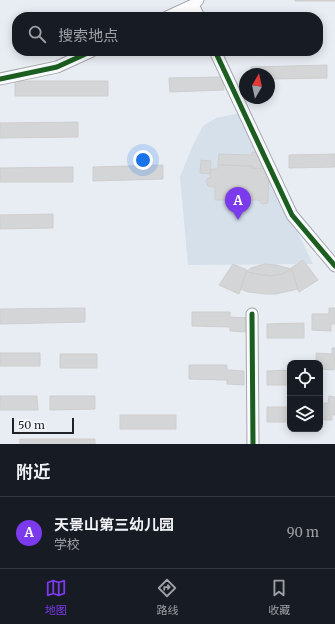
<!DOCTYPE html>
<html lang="zh">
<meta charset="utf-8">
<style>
:root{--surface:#171b24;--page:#20242c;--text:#f1f3f6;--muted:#9ea1a6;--line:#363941;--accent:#7c3aed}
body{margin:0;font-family:Merriweather,"Noto Sans SC",serif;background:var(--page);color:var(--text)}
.controls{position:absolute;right:12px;bottom:12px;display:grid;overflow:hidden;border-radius:8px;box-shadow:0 2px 10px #0003}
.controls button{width:36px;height:36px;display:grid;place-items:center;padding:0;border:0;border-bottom:1px solid var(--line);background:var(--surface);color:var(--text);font:20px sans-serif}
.compass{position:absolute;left:239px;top:68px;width:36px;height:36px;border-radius:50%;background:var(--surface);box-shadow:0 2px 10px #0003;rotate:9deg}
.scale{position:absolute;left:12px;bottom:10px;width:62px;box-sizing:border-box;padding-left:4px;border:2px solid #1f2226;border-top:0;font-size:11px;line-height:14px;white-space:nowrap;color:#1f2226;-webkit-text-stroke:3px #f6fafe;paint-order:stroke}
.you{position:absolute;left:143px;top:160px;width:14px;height:14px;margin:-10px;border:3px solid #fff;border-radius:50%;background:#1a73e8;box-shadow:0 0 0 6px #1a73e833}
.badge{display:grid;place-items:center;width:26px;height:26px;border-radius:50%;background:var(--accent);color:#fff;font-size:13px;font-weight:700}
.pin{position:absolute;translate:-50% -33px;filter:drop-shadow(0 1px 2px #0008)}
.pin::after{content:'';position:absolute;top:21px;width:14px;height:12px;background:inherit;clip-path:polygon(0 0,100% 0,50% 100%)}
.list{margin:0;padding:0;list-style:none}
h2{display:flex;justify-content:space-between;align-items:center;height:52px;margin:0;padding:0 16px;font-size:17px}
h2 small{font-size:13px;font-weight:400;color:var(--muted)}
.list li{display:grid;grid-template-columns:26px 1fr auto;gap:12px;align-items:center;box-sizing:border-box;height:72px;padding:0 16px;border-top:1px solid var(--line)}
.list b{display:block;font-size:15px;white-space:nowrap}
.list p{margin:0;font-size:13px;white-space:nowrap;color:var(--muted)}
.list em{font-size:13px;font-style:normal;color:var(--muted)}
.icon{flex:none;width:22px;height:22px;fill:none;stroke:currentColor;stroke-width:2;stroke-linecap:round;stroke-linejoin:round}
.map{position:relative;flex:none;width:335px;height:444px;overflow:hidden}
.search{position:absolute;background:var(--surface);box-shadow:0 2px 10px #0003;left:12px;right:12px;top:12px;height:44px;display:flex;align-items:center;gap:10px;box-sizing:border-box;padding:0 14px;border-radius:16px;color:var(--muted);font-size:15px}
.sheet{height:124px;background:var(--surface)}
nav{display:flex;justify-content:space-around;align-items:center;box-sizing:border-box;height:56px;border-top:1px solid var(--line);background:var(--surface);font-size:11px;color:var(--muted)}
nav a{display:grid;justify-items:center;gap:2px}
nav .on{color:var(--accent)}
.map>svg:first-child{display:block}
</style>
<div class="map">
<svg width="335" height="444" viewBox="0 0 335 444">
<rect width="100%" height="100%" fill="#e8edf3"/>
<path fill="#d6e0eb" d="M240 113 313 264 188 265 180 177 192 147 203 126 216 118Z"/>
<path fill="#d4d5d7" stroke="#cececf" d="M295 0H335V1H295Z
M327 65V78L269 79V74H251V67Z
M223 77 224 90 170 92 169 78Z
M15 81H108V96H15Z
M78 122V137L0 138V123Z
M252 152 257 153 269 169 252 168V166L218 165 219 154 252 155Z
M335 154V167L289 168V155Z
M201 160 211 161 210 174 200 173Z
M163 165V179L93 181V167Z
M218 165 252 166V168L269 169 268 202 267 203 262 204 259 200H251L249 204H244L242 199H233L232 204H226L225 200H215V187L208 186 206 181 208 178H210L211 169H218Z
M73 167V182H0V168Z
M53 214V228L0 229V215Z
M303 260 318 280 299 292 291 268Z
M233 264 247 270 239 294 219 285Z
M264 264 276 265 292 269 282 274 270 276 246 272 251 268Z
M292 269 298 289 276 294H267L248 292 241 289 246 272 270 276 282 274Z
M85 308V322L0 324V309Z
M329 308H335V324H331V331L312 330V314H329Z
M192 312H230V317L248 318 247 332 230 331V327L192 326Z
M304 323V338H267V324Z
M332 348H335L334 370 320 369V363H316V353L332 354Z
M0 353H40V366H0Z
M60 354H97V368H60Z
M189 365H227V370L244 371V385L227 384V380L189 379Z
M290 370V385H267V371Z
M0 396H37L38 410H0Z
M50 396H95V409L50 410Z
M329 396 335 397V415H332V420H320V403H328Z
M267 407H290V422H267Z
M120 415H176V429H120Z
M20 439H95V444H20Z"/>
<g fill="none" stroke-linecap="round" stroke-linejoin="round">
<g stroke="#a4a7ac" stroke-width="13">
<path id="minor" d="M193 5 199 17
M167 17 193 5 198 0
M215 51 292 215 335 266
M0 79 57 67 92 51
M252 314 253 444"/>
</g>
<use href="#minor" stroke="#fcfcfd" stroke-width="11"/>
<g stroke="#f6fafe" stroke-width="8">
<path id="cycleway" d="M215 51 292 215 335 266
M0 79 57 67 92 51
M252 314 253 444"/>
</g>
<use href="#cycleway" stroke="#1b5e20" stroke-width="5"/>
</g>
</svg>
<div class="controls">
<button><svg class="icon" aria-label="locate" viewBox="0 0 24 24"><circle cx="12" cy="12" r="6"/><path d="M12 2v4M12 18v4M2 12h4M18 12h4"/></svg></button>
<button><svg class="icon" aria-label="layers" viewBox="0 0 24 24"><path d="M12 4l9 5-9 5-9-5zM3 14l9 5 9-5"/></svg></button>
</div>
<svg class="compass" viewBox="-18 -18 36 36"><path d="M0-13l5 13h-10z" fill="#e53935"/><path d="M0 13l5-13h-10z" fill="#9ea1a6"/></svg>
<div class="scale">50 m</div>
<div class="you"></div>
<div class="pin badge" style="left:238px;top:220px">A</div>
<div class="search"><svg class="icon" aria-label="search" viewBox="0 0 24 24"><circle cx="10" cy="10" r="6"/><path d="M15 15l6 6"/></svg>搜索地点</div>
</div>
<section class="sheet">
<h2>附近<small></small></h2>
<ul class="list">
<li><span class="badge">A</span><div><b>天景山第三幼儿园</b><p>学校</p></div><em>90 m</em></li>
</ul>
</section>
<nav>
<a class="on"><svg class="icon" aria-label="map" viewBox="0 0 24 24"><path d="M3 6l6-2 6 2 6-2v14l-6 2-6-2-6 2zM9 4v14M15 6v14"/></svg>地图</a>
<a><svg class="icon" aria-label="directions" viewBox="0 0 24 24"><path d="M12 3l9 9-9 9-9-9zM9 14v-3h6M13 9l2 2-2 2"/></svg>路线</a>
<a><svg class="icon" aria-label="saved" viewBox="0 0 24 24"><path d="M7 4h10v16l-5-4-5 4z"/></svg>收藏</a>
</nav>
